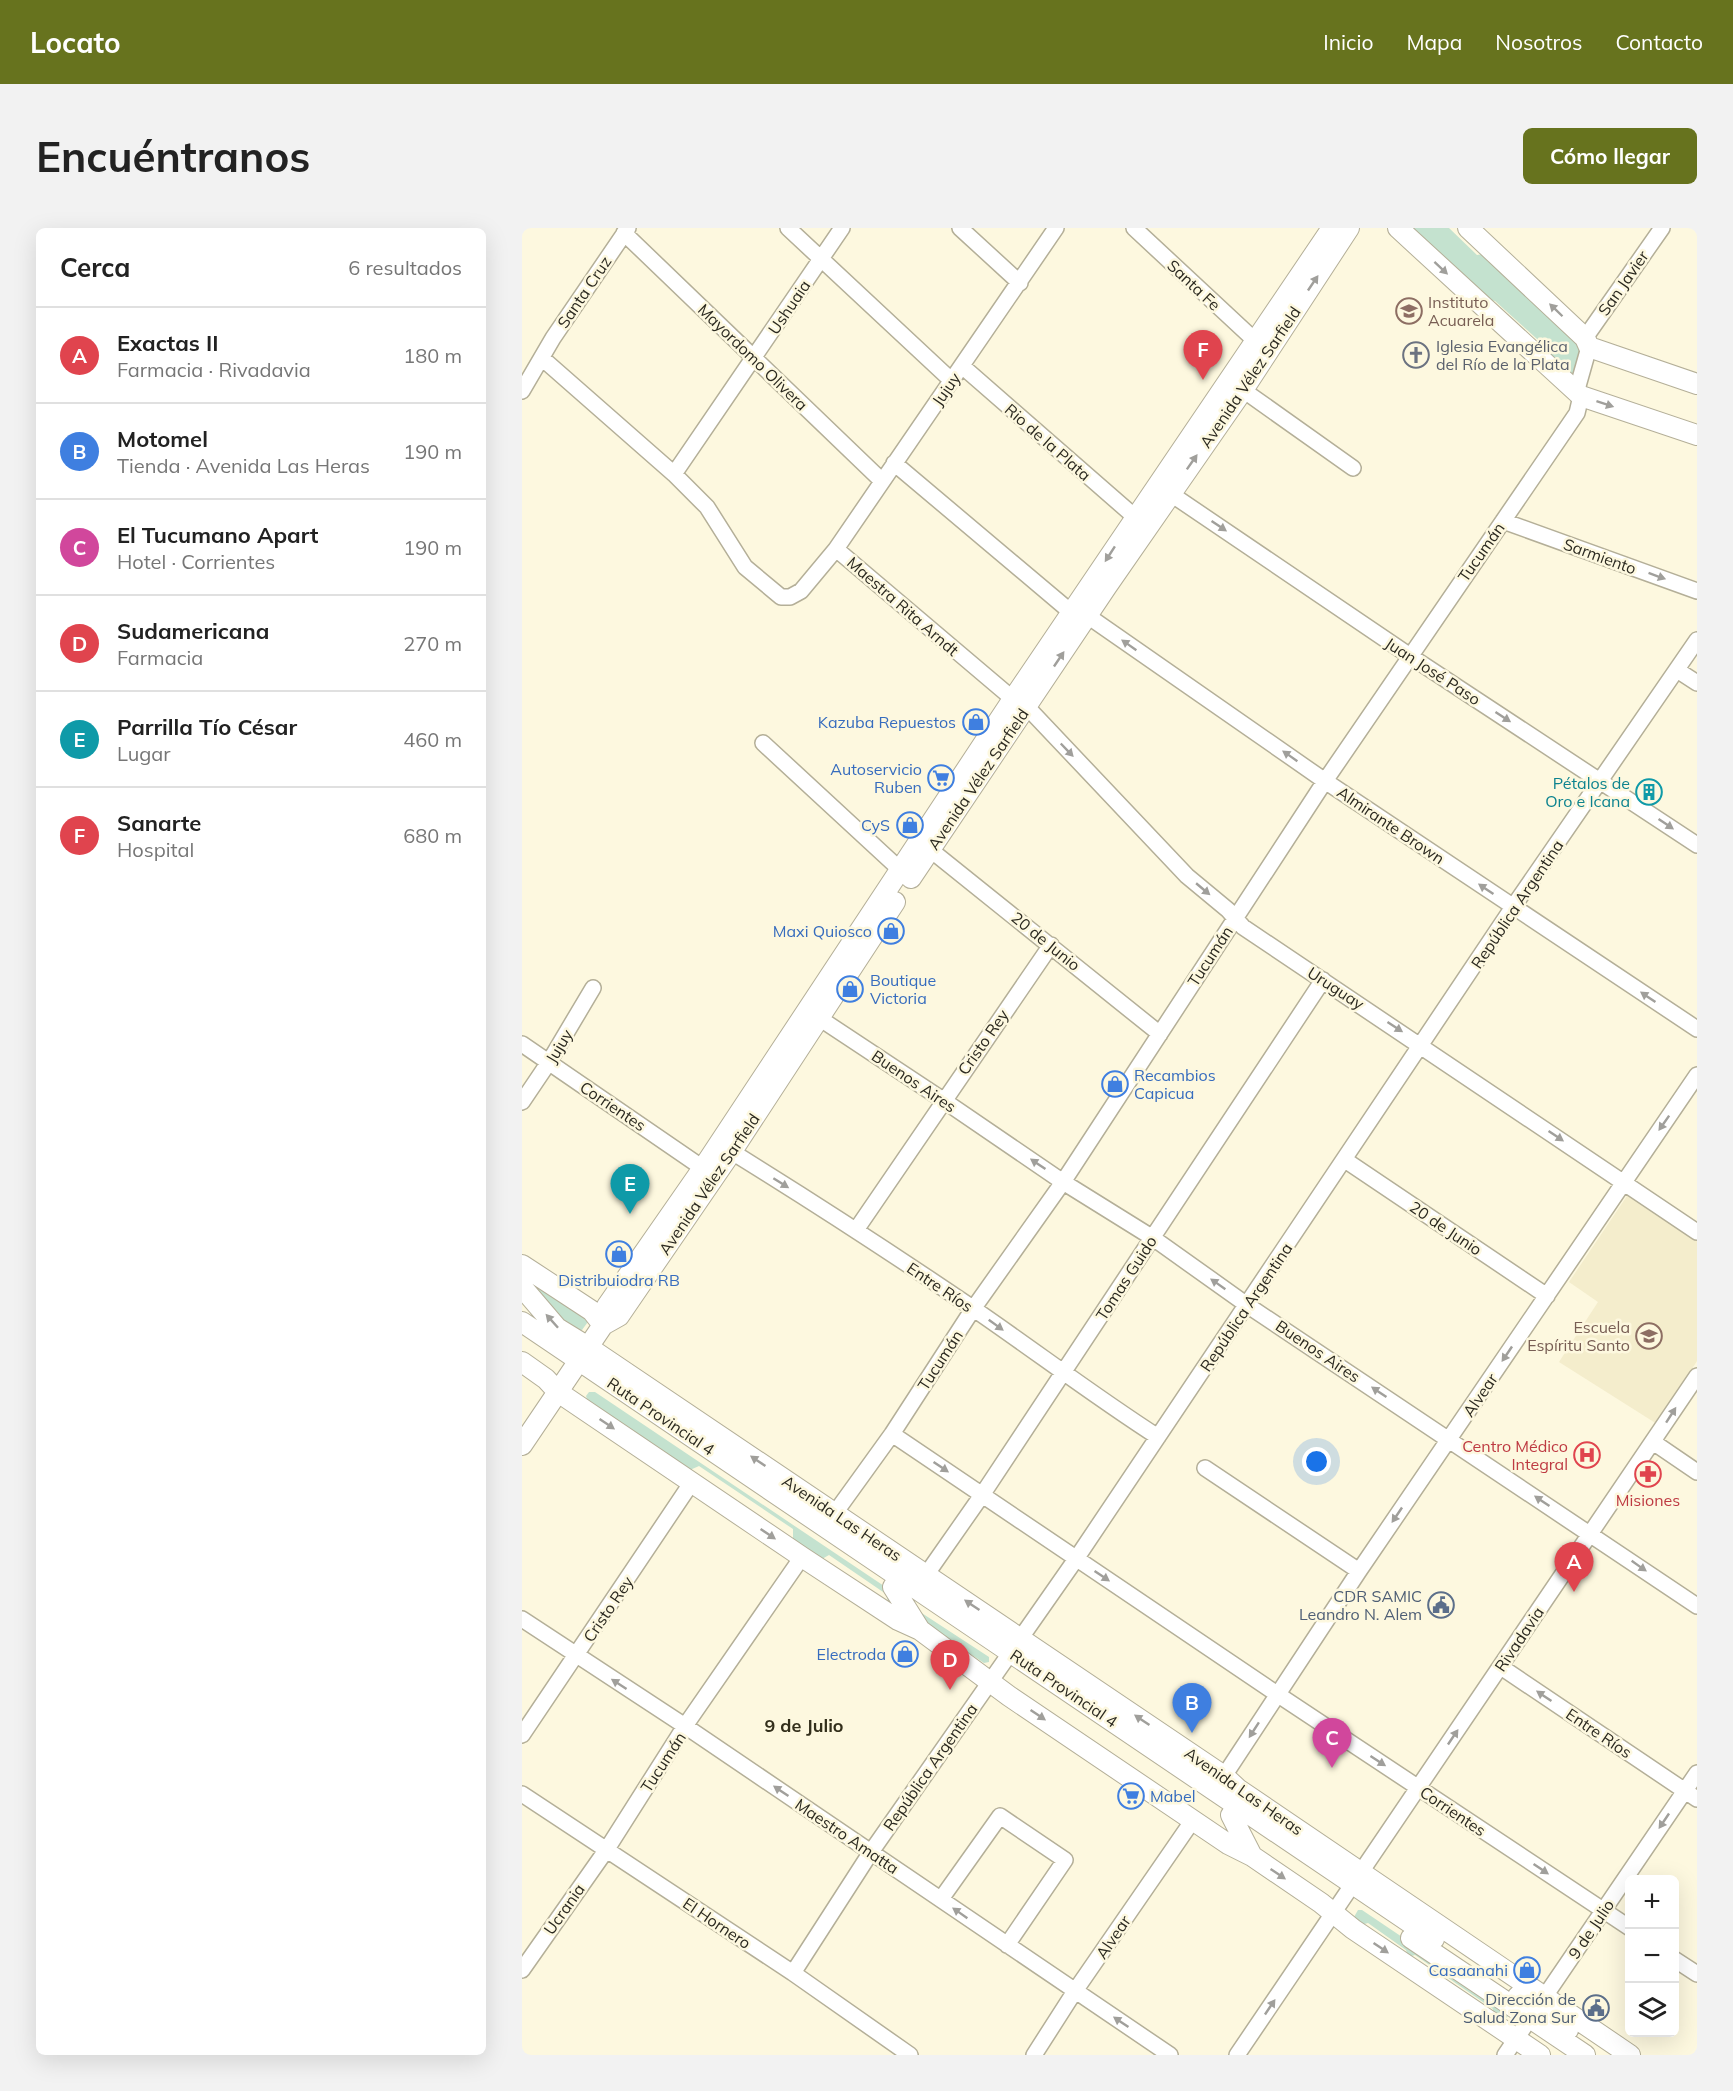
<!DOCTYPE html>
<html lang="es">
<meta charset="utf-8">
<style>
:root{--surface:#fff;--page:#f2f2f2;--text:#222;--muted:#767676;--line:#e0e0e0;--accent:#67731e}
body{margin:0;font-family:Mulish,sans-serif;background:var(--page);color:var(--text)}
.controls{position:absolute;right:18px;bottom:18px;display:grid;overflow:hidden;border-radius:9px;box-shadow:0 6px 24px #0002}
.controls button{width:54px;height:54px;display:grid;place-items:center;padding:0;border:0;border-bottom:2px solid var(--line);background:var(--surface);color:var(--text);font:30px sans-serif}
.you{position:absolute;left:795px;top:1234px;width:21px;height:21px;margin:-15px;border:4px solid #fff;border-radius:50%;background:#1a73e8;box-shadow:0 0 0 9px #1a73e833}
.badge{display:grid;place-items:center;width:39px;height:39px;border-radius:50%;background:var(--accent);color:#fff;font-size:20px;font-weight:700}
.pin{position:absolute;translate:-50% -50px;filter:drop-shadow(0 2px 3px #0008)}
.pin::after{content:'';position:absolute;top:32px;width:21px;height:18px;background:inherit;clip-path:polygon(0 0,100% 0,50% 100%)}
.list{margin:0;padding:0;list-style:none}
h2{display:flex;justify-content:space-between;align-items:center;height:78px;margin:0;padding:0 24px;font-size:26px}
h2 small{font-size:20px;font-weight:400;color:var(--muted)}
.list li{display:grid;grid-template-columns:39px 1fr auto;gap:18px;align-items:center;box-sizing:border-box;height:96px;padding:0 24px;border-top:2px solid var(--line)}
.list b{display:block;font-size:22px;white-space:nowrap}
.list p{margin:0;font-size:20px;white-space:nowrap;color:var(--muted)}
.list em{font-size:20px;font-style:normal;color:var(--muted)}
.icon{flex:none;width:33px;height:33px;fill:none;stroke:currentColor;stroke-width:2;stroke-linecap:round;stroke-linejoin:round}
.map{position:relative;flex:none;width:1175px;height:1827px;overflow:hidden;border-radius:9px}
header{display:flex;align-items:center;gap:36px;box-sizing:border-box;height:84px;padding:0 30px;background:var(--accent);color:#fff}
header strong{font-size:28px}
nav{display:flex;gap:33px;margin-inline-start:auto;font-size:21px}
.intro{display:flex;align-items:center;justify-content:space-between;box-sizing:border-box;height:144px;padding:0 36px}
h1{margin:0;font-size:42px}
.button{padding:15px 27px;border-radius:9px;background:var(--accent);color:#fff;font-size:21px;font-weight:700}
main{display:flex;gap:36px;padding:0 36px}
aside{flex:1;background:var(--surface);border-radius:9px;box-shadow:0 6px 24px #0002}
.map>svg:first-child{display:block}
</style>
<header>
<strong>Locato</strong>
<nav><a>Inicio</a><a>Mapa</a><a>Nosotros</a><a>Contacto</a></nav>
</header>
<div class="intro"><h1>Encuéntranos</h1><a class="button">Cómo llegar</a></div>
<main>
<aside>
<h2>Cerca<small>6 resultados</small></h2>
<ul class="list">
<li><span class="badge" style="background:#e0444e">A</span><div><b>Exactas II</b><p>Farmacia · Rivadavia</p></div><em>180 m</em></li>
<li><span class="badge" style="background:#3f7fe0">B</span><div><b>Motomel</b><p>Tienda · Avenida Las Heras</p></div><em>190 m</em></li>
<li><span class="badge" style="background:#d1479c">C</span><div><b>El Tucumano Apart</b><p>Hotel · Corrientes</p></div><em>190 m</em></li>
<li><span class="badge" style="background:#e0444e">D</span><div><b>Sudamericana</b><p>Farmacia</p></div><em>270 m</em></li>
<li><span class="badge" style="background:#0f9aa8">E</span><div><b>Parrilla Tío César</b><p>Lugar</p></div><em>460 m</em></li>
<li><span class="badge" style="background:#e0444e">F</span><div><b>Sanarte</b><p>Hospital</p></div><em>680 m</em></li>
</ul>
</aside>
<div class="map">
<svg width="1175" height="1827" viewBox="0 0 1175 1827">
<rect width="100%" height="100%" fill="#fdf8df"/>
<path fill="#f4edcc" d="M1107 965 1175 1010V1133L1135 1196 1037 1134 1076 1074 1047 1054Z"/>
<path fill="#c4e2cf" d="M885 0H927L955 27 961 26 1059 118 1051 146 1048 148 1024 130 1025 120 973 73 957 70Z
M0 1044 68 1091 60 1102 56 1103 38 1093 0 1052Z
M67 1164H73L368 1362 379 1381 367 1377 364 1366 307 1327 300 1331 271 1311V1301L177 1238 168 1242 66 1174 64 1168Z
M392 1380 467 1429V1434L462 1435 401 1395Z
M836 1682H840L984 1779 987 1787 982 1792 971 1787V1781L893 1727 886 1729 884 1722 846 1695 839 1697 832 1689Z"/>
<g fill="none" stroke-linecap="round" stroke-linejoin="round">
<g stroke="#b4af98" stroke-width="18">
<path id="minor" d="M266 0 430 153
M438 0 498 55
M612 0 741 120
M102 5 360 253
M1063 110 1140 0
M21 131 152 246 185 279 223 339 259 369H268L279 363 314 321 491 471 505 479 665 648 706 682 721 699 1175 1004
M440 138 621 296
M721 162 831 240
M0 163 31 110 106 0
M1054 165 1067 119
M372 235 550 385 566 389 573 393 803 553 1175 801
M152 246 320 0
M649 266 888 428 1175 617
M981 293 1175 363
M314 321 534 0
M1155 442 1175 455
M241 515 385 648
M400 615 638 806
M288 784 421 872 541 954 631 1010 725 1077 1175 1378
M0 816 188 945
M0 874 27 834 71 760
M202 919C285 970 368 1024 449 1079 512 1122 572 1168 636 1209
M823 932 1025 1068
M334 1002 529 717
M370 1206 755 1466 1108 1700
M1131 1214 1175 1244
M683 1240 837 1343
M313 1285 370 1206 451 1081 541 954 803 553 1055 185 1059 168
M404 1347 460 1267 801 752
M0 1391 163 1498 648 1827
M979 1439 1175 1571
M0 1507 170 1254
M702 1548 837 1343 1175 847
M0 1566 271 1745 388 1827
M419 1671 478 1588 543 1632 485 1717
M1152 1731 1175 1746
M0 1742 85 1621 163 1498 280 1329
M271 1745 349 1624 554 1331 991 679 1175 412
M512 1827 553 1763 671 1592
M715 1827 1175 1148
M983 1827 1175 1545"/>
</g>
<g stroke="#b4af98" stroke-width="22">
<path id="major" d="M876 0 1059 168 1175 207
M946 0 1063 110 1067 119 1175 156
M389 650 585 358 721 162 827 0
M0 1037 70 1083 81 1097
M0 1059 35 1100 66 1119 702 1548 716 1561 1108 1827
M0 1094 912 1711
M81 1097 97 1088 210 923 373 674
M0 1134 24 1151 36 1164 280 1329 376 1392 398 1402 487 1468 706 1616 730 1628 799 1675 831 1701 1018 1827
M0 1217 81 1097 85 1078 181 940 491 471 810 0
M371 1359 398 1402
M709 1587 730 1628
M889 1710 1063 1827
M996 1768 1046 1802"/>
</g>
<use href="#minor" stroke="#fff" stroke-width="15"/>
<use href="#major" stroke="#fff" stroke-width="20"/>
</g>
<defs><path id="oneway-solid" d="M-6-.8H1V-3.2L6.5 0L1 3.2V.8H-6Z" transform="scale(1.5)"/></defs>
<g fill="#a09f9b">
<use href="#oneway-solid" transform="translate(919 40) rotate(43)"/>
<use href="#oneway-solid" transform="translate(791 55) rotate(-56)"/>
<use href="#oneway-solid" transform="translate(1034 82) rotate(-136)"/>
<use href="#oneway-solid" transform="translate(1083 176) rotate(18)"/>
<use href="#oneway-solid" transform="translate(670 234) rotate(-55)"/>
<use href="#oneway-solid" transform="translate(697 298) rotate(34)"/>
<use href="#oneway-solid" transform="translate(588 326) rotate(123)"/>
<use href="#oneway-solid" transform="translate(1135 348) rotate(20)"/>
<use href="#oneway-solid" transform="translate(607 417) rotate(-145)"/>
<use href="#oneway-solid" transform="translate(537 431) rotate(-56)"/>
<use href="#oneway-solid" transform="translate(981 489) rotate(33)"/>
<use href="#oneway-solid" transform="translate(545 522) rotate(46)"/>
<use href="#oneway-solid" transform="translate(768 528) rotate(-145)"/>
<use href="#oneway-solid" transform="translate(1144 596) rotate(34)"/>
<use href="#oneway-solid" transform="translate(681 661) rotate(40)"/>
<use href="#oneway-solid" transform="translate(964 661) rotate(-146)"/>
<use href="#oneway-solid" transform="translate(1126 769) rotate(-146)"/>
<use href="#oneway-solid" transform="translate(873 799) rotate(33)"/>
<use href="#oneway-solid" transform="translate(1142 895) rotate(125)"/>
<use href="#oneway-solid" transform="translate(1034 908) rotate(34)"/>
<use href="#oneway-solid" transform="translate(516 936) rotate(-146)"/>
<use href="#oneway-solid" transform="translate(259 955) rotate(32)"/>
<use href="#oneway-solid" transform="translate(696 1056) rotate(-145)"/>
<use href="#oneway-solid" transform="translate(30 1093) rotate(-132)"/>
<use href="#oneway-solid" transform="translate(474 1097) rotate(36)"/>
<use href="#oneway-solid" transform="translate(985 1126) rotate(124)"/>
<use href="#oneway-solid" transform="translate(857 1164) rotate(-146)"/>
<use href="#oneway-solid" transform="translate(1149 1187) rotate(-57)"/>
<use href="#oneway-solid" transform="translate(85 1196) rotate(34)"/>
<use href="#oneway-solid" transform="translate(236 1233) rotate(-146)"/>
<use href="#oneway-solid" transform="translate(419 1239) rotate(34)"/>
<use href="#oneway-solid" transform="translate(1020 1273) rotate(-146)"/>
<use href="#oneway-solid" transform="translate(875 1287) rotate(124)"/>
<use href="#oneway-solid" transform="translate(246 1306) rotate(34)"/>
<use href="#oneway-solid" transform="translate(1117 1338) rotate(35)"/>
<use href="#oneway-solid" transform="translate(580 1348) rotate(34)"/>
<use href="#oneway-solid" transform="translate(450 1377) rotate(-146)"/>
<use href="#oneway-solid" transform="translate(97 1456) rotate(-147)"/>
<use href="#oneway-solid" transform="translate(1022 1468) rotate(-146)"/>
<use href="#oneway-solid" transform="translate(516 1487) rotate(34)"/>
<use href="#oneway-solid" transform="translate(620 1492) rotate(-146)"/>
<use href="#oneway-solid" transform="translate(732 1502) rotate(123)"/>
<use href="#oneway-solid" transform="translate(931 1509) rotate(-56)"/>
<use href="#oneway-solid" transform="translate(856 1533) rotate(33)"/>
<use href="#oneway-solid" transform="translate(259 1563) rotate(-146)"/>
<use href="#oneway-solid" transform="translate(1142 1593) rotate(124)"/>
<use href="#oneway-solid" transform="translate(1019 1641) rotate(34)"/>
<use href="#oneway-solid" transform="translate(756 1646) rotate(34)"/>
<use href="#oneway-solid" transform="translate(438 1685) rotate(-145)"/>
<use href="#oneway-solid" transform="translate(859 1720) rotate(34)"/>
<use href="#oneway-solid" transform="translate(748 1779) rotate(-56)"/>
<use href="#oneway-solid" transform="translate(599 1794) rotate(-146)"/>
</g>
<defs>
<g id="school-ring" transform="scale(1.35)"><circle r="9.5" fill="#fdf8df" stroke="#8d6e63" stroke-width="1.5"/><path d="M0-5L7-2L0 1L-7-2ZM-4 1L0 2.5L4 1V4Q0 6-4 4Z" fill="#8d6e63"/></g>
<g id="church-ring" transform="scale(1.35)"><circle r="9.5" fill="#fdf8df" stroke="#6b7280" stroke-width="1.5"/><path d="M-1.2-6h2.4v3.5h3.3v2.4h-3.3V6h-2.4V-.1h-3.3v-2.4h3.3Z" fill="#6b7280"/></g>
<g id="shop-ring" transform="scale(1.35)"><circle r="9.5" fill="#fdf8df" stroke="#3f7fe0" stroke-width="1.5"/><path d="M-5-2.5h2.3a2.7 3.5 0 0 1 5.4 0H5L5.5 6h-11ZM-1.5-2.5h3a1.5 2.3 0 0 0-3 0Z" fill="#3f7fe0"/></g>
<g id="supermarket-ring" transform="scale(1.35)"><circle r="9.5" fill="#fdf8df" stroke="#3f7fe0" stroke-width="1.5"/><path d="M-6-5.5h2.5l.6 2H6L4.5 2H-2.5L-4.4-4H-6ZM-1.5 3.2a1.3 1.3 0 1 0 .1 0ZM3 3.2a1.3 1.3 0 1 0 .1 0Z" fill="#3f7fe0"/></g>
<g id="building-ring" transform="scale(1.35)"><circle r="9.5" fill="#fdf8df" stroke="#0f9aa8" stroke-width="1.5"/><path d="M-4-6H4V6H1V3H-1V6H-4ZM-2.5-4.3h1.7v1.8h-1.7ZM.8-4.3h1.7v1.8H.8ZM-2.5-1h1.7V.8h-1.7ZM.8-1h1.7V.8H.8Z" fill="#0f9aa8"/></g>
<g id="hospital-ring" transform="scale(1.35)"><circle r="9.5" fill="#fdf8df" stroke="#e0444e" stroke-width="1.5"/><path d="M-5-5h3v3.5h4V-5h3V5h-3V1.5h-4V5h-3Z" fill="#e0444e"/></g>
<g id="pharmacy-ring" transform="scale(1.35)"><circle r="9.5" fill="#fdf8df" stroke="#e0444e" stroke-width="1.5"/><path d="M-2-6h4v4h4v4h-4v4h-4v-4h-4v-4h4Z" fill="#e0444e"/></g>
<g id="civic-ring" transform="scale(1.35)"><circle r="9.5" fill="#fdf8df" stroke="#5c6f8a" stroke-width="1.5"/><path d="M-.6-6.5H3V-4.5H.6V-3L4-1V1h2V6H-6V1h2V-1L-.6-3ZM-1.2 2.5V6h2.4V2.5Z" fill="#5c6f8a"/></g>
</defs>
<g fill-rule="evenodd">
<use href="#school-ring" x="887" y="83"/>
<use href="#church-ring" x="894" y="127"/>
<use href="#shop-ring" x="454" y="494"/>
<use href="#supermarket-ring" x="419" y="550"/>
<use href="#building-ring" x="1127" y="564"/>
<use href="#shop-ring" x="388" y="597"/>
<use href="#shop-ring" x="369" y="703"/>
<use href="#shop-ring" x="328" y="761"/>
<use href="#shop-ring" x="593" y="856"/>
<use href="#shop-ring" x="97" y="1026"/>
<use href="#school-ring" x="1127" y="1108"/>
<use href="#hospital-ring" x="1065" y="1227"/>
<use href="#pharmacy-ring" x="1126" y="1246"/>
<use href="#civic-ring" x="919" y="1377"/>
<use href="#shop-ring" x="383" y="1426"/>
<use href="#supermarket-ring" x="609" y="1568"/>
<use href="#shop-ring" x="1005" y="1742"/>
<use href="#civic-ring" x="1074" y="1780"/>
</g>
<g text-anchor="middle" stroke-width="5" stroke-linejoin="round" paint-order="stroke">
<g font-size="16" fill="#2b2920" stroke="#fdf8df">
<text transform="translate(1101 55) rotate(-55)" y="6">San Javier</text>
<text transform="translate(672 57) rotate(43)" y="6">Santa Fe</text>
<text transform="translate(62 64) rotate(-56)" y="6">Santa Cruz</text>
<text transform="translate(267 79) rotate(-56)" y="6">Ushuaia</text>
<text transform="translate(231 129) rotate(44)" y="6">Mayordomo Olivera</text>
<text transform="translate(728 149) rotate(-56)" y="6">Avenida Vélez Sarfield</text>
<text transform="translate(424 161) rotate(-55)" y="6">Jujuy</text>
<text transform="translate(526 214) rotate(41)" y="6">Rio de la Plata</text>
<text transform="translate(959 324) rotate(-55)" y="6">Tucumán</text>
<text transform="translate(1078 328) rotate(20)" y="6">Sarmiento</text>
<text transform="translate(381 378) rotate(41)" y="6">Maestra Rita Arndt</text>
<text transform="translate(911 443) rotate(33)" y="6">Juan José Paso</text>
<text transform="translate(456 551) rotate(-56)" y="6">Avenida Vélez Sarfield</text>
<text transform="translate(869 597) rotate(34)" y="6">Almirante Brown</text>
<text transform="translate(995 676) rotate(-56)" y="6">República Argentina</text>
<text transform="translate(524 713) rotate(39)" y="6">20 de Junio</text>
<text transform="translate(688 728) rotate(-57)" y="6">Tucumán</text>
<text transform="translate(814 760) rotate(33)" y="6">Uruguay</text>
<text transform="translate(461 814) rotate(-55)" y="6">Cristo Rey</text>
<text transform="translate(37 818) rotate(-59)" y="6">Jujuy</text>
<text transform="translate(392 853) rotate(34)" y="6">Buenos Aires</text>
<text transform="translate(91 878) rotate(34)" y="6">Corrientes</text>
<text transform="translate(187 956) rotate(-56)" y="6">Avenida Vélez Sarfield</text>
<text transform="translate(924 1000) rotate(34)" y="6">20 de Junio</text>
<text transform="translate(604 1050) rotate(-57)" y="6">Tomas Guido</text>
<text transform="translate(418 1059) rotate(34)" y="6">Entre Ríos</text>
<text transform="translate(724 1079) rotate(-56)" y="6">República Argentina</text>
<text transform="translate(796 1123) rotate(34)" y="6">Buenos Aires</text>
<text transform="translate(418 1132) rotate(-57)" y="6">Tucumán</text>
<text transform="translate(958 1167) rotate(-56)" y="6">Alvear</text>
<text transform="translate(139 1188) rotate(34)" y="6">Ruta Provincial 4</text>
<text transform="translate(320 1290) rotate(34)" y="6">Avenida Las Heras</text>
<text transform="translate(86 1381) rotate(-56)" y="6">Cristo Rey</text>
<text transform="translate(997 1411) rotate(-56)" y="6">Rivadavia</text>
<text transform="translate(542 1460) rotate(34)" y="6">Ruta Provincial 4</text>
<text transform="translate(1077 1505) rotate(34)" y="6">Entre Ríos</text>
<text transform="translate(141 1534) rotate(-57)" y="6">Tucumán</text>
<text transform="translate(408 1539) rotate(-55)" y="6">República Argentina</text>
<text transform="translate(722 1563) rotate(35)" y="6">Avenida Las Heras</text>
<text transform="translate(931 1583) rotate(34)" y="6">Corrientes</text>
<text transform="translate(325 1608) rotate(34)" y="6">Maestro Amatta</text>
<text transform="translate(42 1681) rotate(-55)" y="6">Ucrania</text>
<text transform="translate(195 1695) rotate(34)" y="6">El Hornero</text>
<text transform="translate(1069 1701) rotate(-56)" y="6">9 de Julio</text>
<text transform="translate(591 1709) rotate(-56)" y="6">Alvear</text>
</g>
<g font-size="16" fill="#785e54" stroke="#fdf8df" text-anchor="start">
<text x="906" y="80">Instituto<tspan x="906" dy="18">Acuarela</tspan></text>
<text x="1108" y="1105" text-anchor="end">Escuela<tspan x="1108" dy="18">Espíritu Santo</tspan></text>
</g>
<g font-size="16" fill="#5b616d" stroke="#fdf8df" text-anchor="start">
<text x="914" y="124">Iglesia Evangélica<tspan x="914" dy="18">del Río de la Plata</tspan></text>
</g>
<g font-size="16" fill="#366cbe" stroke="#fdf8df" text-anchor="end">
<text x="434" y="500">Kazuba Repuestos</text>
<text x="400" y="547">Autoservicio<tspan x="400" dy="18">Ruben</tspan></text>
<text x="368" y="603">CyS</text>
<text x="350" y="709">Maxi Quiosco</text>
<text x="348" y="758" text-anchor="start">Boutique<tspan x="348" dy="18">Victoria</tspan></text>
<text x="612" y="853" text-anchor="start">Recambios<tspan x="612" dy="18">Capicua</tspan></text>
<text x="97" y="1058" text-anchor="middle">Distribuiodra RB</text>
<text x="364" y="1432">Electroda</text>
<text x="628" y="1574" text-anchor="start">Mabel</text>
<text x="986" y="1748">Casaanahi</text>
</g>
<g font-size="16" fill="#0d838f" stroke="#fdf8df" text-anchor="end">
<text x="1108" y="561">Pétalos de<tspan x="1108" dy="18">Oro e Icana</tspan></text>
</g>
<g font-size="16" fill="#be3a42" stroke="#fdf8df" text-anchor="end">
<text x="1046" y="1224">Centro Médico<tspan x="1046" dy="18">Integral</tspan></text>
<text x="1126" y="1278" text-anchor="middle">Misiones</text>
</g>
<g font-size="16" fill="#4e5e75" stroke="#fdf8df" text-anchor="end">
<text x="900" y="1374">CDR SAMIC<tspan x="900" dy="18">Leandro N. Alem</tspan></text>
<text x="1054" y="1777">Dirección de<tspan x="1054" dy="18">Salud Zona Sur</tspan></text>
</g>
<g font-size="18" font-weight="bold" fill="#332f1b" stroke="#fdf8df">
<text x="282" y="1504">9 de Julio</text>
</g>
</g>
</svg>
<div class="controls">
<button>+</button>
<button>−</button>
<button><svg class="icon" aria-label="layers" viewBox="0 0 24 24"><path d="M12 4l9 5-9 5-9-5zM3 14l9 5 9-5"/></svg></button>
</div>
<div class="you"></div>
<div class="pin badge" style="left:1052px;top:1364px;background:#e0444e">A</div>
<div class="pin badge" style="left:670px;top:1505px;background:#3f7fe0">B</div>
<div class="pin badge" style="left:810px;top:1540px;background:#d1479c">C</div>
<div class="pin badge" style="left:428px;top:1462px;background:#e0444e">D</div>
<div class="pin badge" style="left:108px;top:986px;background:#0f9aa8">E</div>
<div class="pin badge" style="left:681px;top:152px;background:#e0444e">F</div>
</div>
</main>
